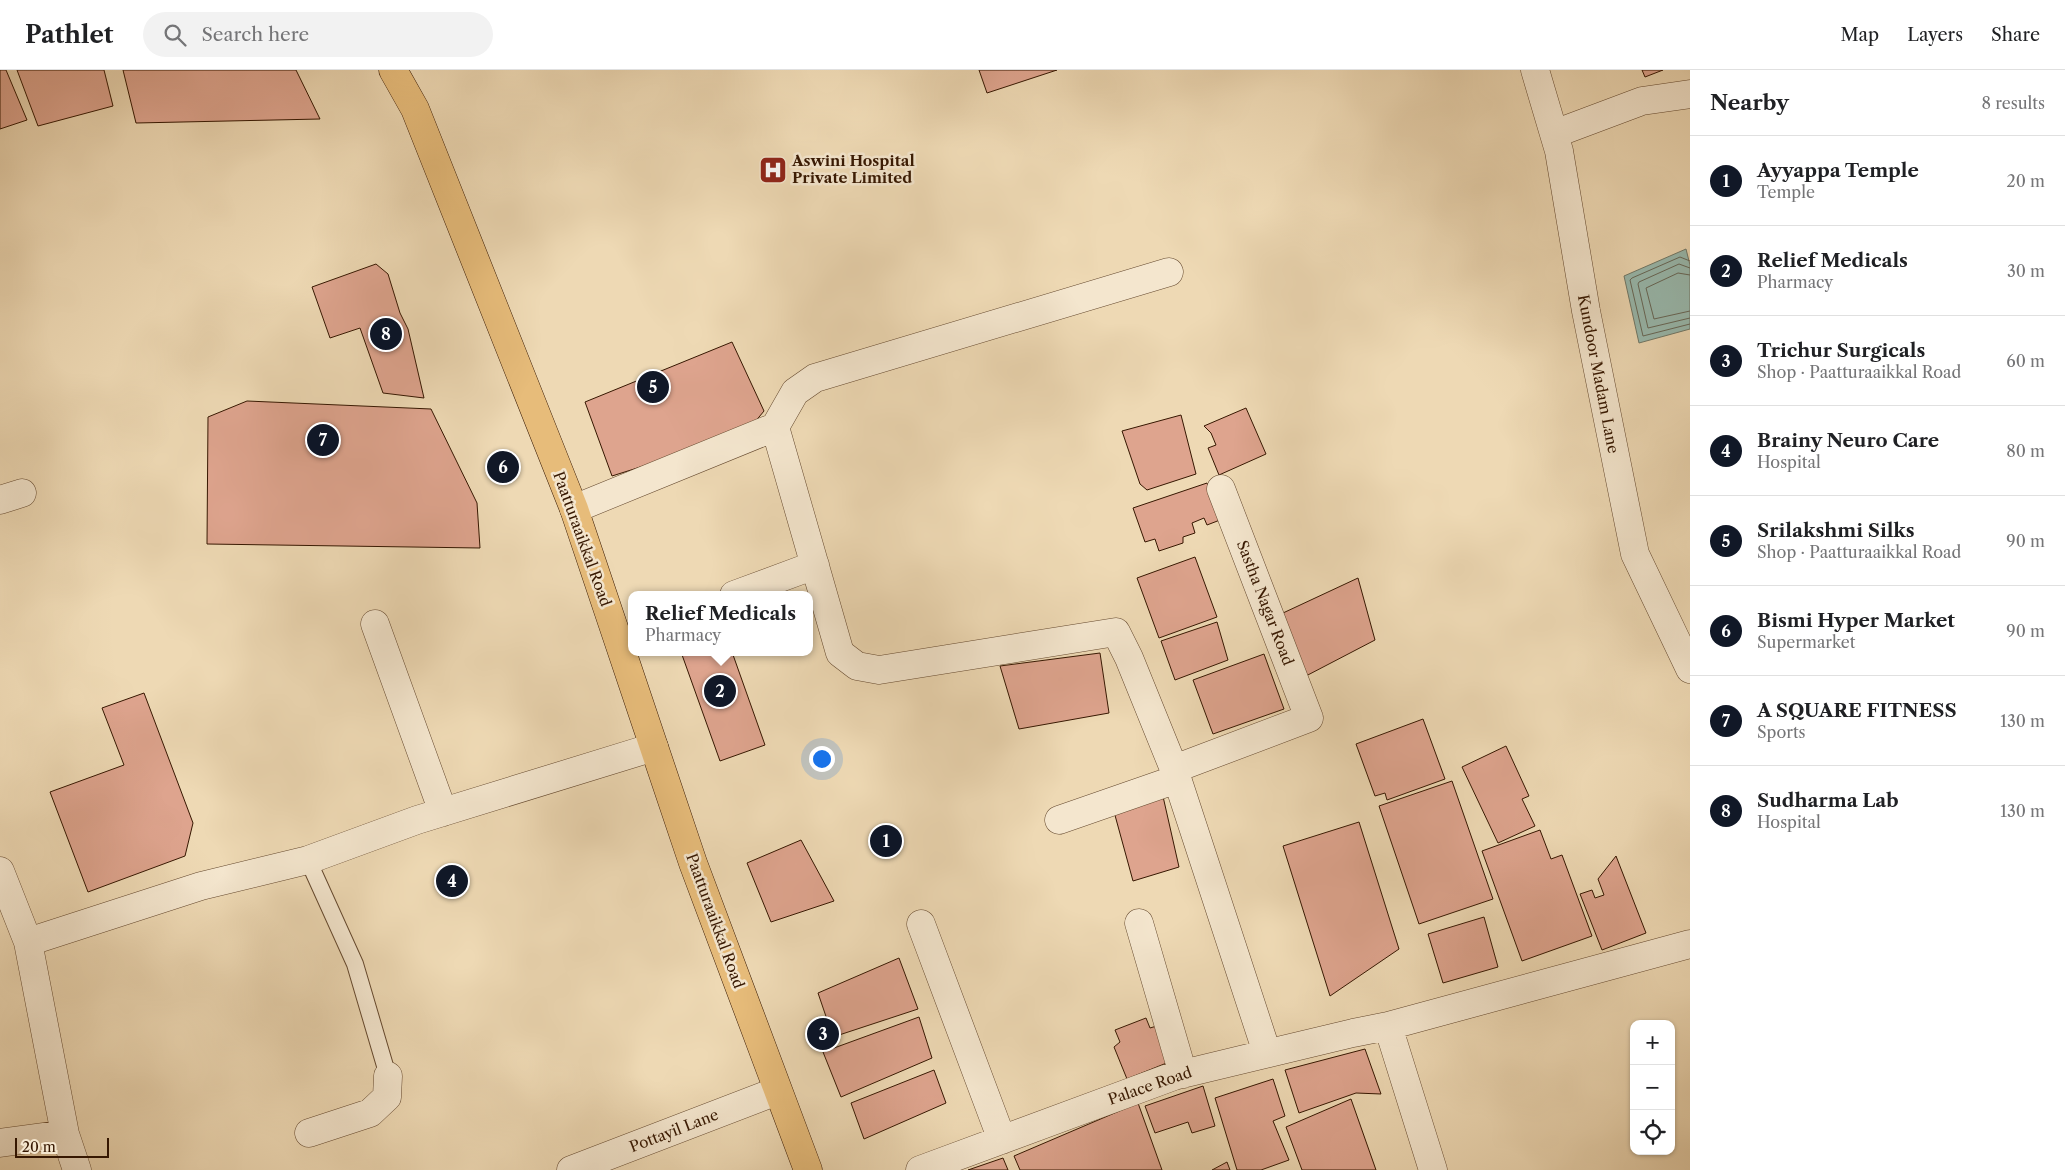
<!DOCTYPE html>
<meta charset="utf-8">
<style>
:root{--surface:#fff;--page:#f2f2f2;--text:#202124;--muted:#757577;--line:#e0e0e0;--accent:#111827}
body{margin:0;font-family:"Libre Caslon Text",serif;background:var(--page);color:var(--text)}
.controls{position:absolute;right:15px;bottom:15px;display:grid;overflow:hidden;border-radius:10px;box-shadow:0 1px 4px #0004}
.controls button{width:45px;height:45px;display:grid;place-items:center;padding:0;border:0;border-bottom:1px solid var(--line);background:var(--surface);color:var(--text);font:25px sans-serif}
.scale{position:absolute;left:15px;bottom:12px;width:94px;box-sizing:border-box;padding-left:5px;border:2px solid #361701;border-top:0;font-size:14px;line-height:18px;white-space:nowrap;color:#361701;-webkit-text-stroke:4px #f4e6ce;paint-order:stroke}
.you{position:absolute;left:821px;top:688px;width:18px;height:18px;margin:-12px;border:4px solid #fff;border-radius:50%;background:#1a73e8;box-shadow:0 0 0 8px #1a73e833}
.badge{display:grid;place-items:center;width:32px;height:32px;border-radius:50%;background:var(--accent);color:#fff;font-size:16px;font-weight:700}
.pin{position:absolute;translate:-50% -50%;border:2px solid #fff;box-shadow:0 1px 5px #0006}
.popup{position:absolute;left:628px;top:521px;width:185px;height:65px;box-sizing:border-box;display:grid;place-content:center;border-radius:10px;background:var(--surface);filter:drop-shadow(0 1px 4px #0005);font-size:16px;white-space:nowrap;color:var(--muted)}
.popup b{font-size:19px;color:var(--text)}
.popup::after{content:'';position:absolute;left:50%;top:100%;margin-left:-10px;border:10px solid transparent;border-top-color:var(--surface)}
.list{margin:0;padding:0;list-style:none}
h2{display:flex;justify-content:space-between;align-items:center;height:65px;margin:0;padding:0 20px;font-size:21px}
h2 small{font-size:16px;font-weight:400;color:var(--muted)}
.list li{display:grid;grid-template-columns:32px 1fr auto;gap:15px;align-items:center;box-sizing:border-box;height:90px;padding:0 20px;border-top:1px solid var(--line)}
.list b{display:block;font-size:19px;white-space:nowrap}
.list p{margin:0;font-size:16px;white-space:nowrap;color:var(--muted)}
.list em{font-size:16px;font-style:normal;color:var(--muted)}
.icon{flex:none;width:28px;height:28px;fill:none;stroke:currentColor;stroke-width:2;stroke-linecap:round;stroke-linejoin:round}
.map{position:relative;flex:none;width:1690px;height:1100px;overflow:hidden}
header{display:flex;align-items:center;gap:30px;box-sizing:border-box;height:70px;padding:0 25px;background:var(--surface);border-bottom:1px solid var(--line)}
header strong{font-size:24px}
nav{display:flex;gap:28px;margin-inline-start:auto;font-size:18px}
.search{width:350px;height:45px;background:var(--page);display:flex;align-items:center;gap:12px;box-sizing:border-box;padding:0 18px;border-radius:28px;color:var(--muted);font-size:19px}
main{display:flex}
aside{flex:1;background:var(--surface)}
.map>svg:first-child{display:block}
</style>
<header>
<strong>Pathlet</strong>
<div class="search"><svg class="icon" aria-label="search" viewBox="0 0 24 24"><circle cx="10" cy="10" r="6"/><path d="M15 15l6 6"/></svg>Search here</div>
<nav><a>Map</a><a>Layers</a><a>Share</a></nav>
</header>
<main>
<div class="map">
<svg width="1690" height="1100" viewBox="0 0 1690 1100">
<rect width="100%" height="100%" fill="#eed9b4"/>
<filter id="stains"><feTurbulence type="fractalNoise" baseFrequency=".004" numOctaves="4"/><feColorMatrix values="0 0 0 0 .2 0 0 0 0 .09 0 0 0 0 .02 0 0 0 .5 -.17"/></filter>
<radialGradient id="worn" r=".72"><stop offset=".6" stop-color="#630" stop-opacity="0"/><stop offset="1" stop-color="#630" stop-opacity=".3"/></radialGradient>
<path fill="#99baaf" stroke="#717969" d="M1686 179 1690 195V259L1639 273 1624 206Z"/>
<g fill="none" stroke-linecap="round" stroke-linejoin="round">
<path stroke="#686858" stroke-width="1" d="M1690 191 1680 187 1632 208 1630 210 1643 266 1690 254
M1690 198 1679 194 1639 212 1638 214 1648 258 1690 248
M1690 205 1678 203 1646 218 1654 249 1690 241"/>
</g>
<path fill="#dea48e" stroke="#361701" d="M0 0H6L27 50 0 59Z
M17 0H104L113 36 38 56Z
M123 0H296L320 49 136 53Z
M979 0H1057L987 23Z
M1642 0H1663L1645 7Z
M376 194 388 204 400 243 408 259 424 328 383 323 360 258 330 268 312 217Z
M732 272 764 341 745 364 612 406 585 332Z
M247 331 431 339 477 433 480 478 207 474 208 347Z
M1246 338 1266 384 1219 405 1208 378 1216 375 1211 363 1204 356Z
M1181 345 1196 404 1147 420 1140 414 1122 361Z
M1207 413 1220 450 1207 455 1204 448 1192 453 1195 463 1183 467V473L1159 481 1155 469 1145 472 1133 438Z
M1195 487 1217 547 1159 568 1137 508Z
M1358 508 1375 570 1304 607 1283 543Z
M1217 552 1228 590 1175 610 1161 571Z
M681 582H732L765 675 720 691Z
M1100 583 1109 643 1019 659 1000 596Z
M1264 584 1284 639 1213 664 1193 610Z
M144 623 193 753 185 786 88 822 50 722 124 695 102 638Z
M1423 649 1445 709 1387 730 1385 723 1375 726 1356 674Z
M1506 676 1529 726 1522 729 1535 756 1498 773 1462 697Z
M1452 711 1493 829 1419 854 1379 736Z
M1162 722 1179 797 1133 811 1113 738Z
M1359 752 1399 879 1330 926 1283 776Z
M1540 760 1551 789 1562 785 1592 866 1522 891 1482 781Z
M801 770 834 831 771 852 747 793Z
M1616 786 1646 863 1602 880 1580 824 1592 820 1595 828 1604 825 1598 809Z
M1484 847 1498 897 1443 913 1428 864Z
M899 888 918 939 833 967 818 923Z
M919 947 932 988 841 1027 823 982Z
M1146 948 1150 958 1160 955 1174 990 1127 1009 1114 977 1120 972 1115 960Z
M1365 979 1381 1024 1356 1023 1299 1043 1285 1000Z
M934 1000 946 1033 864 1069 851 1033Z
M1273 1009 1285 1046 1273 1051 1289 1090 1261 1100H1237L1215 1028Z
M1203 1016 1215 1056 1192 1063 1188 1052 1155 1063 1145 1036Z
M1351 1029 1376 1100H1302L1286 1057Z
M1138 1033 1162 1100H1020L1014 1086Z
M1003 1088 1008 1100H968Z
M1227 1092 1230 1100H1212Z"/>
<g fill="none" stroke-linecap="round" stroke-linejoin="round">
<g stroke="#64482e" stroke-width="18">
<path id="service" d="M308 790 355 894 388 1006"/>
</g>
<g stroke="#64482e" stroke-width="29">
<path id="minor" d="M1535 0 1559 81 1586 241 1635 484 1690 599
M1554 64 1642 31 1690 24
M775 357 795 322 815 308 1169 202
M0 430 22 423
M574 439 775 357 840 583 857 596 879 600 1116 562 1129 588 1174 699 1267 983
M734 525 815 495
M375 554 443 742
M1174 699 1309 648 1221 419
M1059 750 1177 709
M0 801 28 872 65 1064
M1139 853 1183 1004
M921 854 1002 1070
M28 872 201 816 308 790 417 750 654 677
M309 1063 370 1043 387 1027 388 1006
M0 1073 65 1064 77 1100
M571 1100 777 1021
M920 1100 1174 1006 1353 963 1388 956
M1433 1100 1388 956 1690 874"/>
</g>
<g stroke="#361701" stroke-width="29">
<path id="primary" d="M393 0 415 39 574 439 693 793 808 1100"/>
</g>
<use href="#service" stroke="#f4e6ce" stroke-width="16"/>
<use href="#minor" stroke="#f4e6ce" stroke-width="28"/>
<use href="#primary" stroke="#e7bc7a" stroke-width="28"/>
</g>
<defs>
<g id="hospital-square" transform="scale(1.4375)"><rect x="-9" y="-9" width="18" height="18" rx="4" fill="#8f2418" stroke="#f4e6ce"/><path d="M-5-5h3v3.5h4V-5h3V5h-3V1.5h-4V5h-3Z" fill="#fff"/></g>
</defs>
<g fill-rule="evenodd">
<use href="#hospital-square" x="773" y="100"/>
</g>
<g text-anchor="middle" stroke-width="5" stroke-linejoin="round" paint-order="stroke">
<g font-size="15" font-weight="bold" fill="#361701" stroke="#f4e6ce" text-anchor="start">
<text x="792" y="96">Aswini Hospital<tspan x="792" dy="17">Private Limited</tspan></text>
</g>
<g font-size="15" fill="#361701" stroke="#f4e6ce">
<text transform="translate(1598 304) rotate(79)" y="5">Kundoor Madam Lane</text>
<text transform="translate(582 469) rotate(70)" y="5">Paatturaaikkal Road</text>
<text transform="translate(1265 533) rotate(69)" y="5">Sastha Nagar Road</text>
<text transform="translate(715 851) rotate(70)" y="5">Paatturaaikkal Road</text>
<text transform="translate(1150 1016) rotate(-19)" y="5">Palace Road</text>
<text transform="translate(674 1061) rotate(-21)" y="5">Pottayil Lane</text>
</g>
</g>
<rect width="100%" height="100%" filter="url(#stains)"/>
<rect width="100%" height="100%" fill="url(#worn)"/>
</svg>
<div class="controls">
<button>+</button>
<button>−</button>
<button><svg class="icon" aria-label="locate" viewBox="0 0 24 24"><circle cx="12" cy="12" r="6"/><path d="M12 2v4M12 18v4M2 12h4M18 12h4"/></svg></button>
</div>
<div class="scale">20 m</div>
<div class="you"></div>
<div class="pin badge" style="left:886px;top:771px">1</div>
<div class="pin badge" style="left:720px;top:621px">2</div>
<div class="popup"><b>Relief Medicals</b>Pharmacy</div>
<div class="pin badge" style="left:823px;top:964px">3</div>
<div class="pin badge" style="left:452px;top:811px">4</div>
<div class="pin badge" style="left:653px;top:317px">5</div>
<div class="pin badge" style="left:503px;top:397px">6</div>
<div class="pin badge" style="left:323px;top:370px">7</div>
<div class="pin badge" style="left:386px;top:264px">8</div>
</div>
<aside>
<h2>Nearby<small>8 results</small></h2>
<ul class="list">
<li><span class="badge">1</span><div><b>Ayyappa Temple</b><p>Temple</p></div><em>20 m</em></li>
<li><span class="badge">2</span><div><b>Relief Medicals</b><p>Pharmacy</p></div><em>30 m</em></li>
<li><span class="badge">3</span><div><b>Trichur Surgicals</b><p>Shop · Paatturaaikkal Road</p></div><em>60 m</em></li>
<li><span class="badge">4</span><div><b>Brainy Neuro Care</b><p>Hospital</p></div><em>80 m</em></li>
<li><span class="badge">5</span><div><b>Srilakshmi Silks</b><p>Shop · Paatturaaikkal Road</p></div><em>90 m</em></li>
<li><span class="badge">6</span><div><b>Bismi Hyper Market</b><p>Supermarket</p></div><em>90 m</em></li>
<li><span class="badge">7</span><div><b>A SQUARE FITNESS</b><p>Sports</p></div><em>130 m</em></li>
<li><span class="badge">8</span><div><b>Sudharma Lab</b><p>Hospital</p></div><em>130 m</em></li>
</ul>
</aside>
</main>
